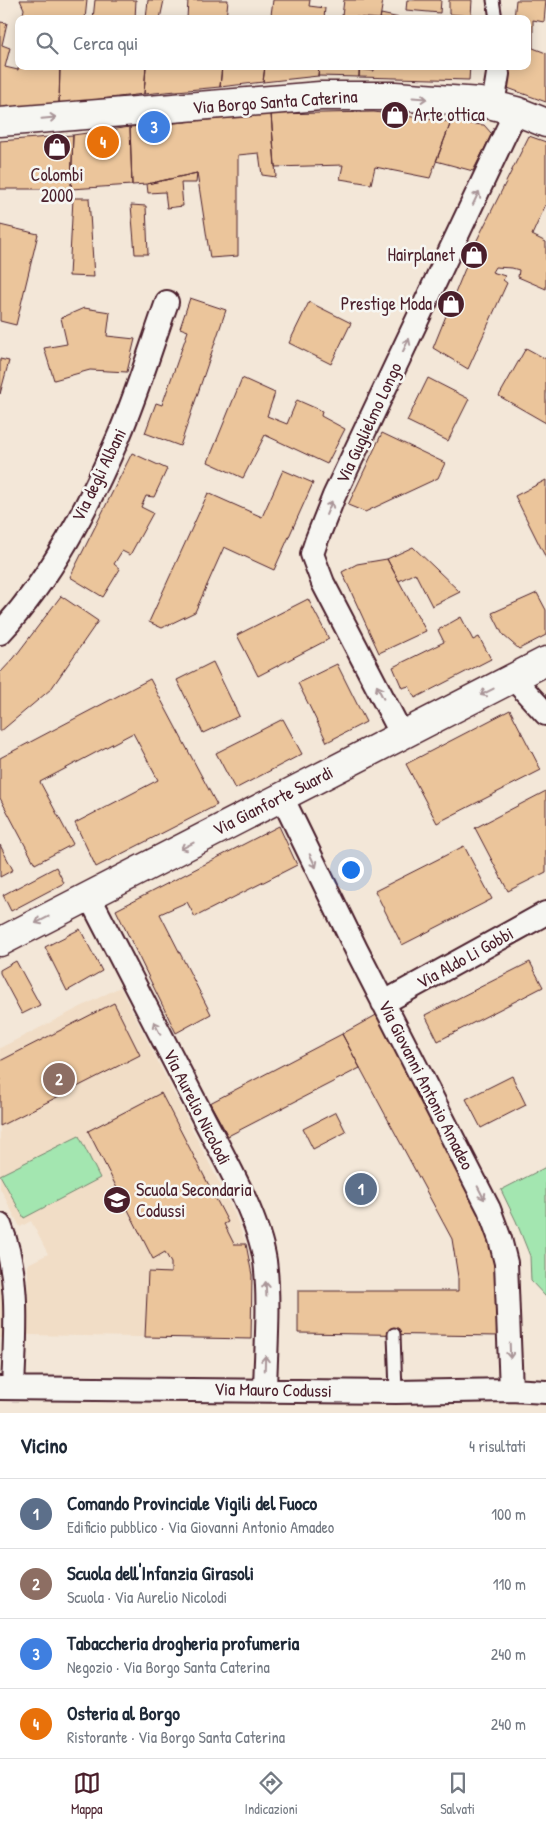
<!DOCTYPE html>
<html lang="it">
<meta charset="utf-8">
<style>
:root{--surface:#fff;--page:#f6f6f7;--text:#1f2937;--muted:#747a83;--line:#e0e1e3;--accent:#4a1f2b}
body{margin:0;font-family:"Patrick Hand",sans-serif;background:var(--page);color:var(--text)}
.you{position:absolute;left:350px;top:869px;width:18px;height:18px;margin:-12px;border:4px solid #fff;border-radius:50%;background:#1a73e8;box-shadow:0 0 0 8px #1a73e833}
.badge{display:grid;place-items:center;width:32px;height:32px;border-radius:50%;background:var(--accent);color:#fff;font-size:16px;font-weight:700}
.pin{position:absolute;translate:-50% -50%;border:2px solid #fff;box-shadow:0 1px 5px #0006}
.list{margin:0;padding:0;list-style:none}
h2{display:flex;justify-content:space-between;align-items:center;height:65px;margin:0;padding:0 20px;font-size:21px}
h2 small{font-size:16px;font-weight:400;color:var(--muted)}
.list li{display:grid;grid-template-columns:32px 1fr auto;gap:15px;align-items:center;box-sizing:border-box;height:70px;padding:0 20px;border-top:1px solid var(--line)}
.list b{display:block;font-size:19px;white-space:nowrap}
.list p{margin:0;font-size:16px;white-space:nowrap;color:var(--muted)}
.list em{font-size:16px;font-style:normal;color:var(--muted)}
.icon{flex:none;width:28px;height:28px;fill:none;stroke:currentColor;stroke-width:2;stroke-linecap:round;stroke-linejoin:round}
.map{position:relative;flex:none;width:546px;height:1413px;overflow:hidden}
.search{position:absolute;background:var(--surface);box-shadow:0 2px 12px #0003;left:15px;right:15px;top:15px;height:55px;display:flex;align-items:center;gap:12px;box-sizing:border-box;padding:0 18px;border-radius:10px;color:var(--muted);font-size:19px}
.sheet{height:345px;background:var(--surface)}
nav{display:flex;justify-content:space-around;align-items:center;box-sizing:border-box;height:70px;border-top:1px solid var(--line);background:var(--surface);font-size:14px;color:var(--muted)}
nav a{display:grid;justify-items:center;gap:2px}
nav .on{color:var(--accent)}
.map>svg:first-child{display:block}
</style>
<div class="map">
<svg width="546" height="1413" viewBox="0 0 546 1413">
<rect width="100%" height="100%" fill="#f3e7d8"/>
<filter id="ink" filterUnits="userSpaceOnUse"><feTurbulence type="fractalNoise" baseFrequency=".02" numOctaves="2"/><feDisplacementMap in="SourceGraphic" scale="10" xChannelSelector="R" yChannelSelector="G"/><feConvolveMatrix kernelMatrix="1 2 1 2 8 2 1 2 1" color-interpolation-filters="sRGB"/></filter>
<g filter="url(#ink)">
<path fill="#f1ddc6" d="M120 987 234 1212 246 1244 252 1275 251 1339 27 1335 28 1264 48 1254 31 1221 20 1227 0 1188V1048Z
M0 1242 6 1274 3 1338H0Z"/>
<path fill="#a3e6b0" stroke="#76826e" d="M79 1136 100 1178 24 1218 0 1175Z
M546 1167V1297L531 1281 530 1256 516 1221 501 1190Z"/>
<path fill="#ebc59b" stroke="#4a1f2b" d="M20 0H87L85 19H22L24 9Z
M95 0H136L135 19H93Z
M148 0H164L160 19H146Z
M188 0H228L226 19H187Z
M273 0H310L309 6 325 8 324 19H255L256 15H271Z
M344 0H383L380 19 342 16Z
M407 0H441L440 13 406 10Z
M449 0H472L471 16 449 14Z
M516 0H546L544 22 533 20V48L546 53V102L505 87 508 66H527V19H514Z
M381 14 404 19H380Z
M0 22 7 23 2 45 10 48 5 67 18 70 19 65 60 66 59 104 0 108Z
M60 66H146L144 94 59 104Z
M146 66H222L220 87 144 94Z
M222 66H265L263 82 220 87Z
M265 66H319L318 76 263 82Z
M319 66H360L359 77 318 76Z
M374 66H470L469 80 359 77V69L374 71Z
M374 112 451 122 430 178 375 167 371 184 340 179 343 165 275 167 271 114Z
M271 114 276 177 262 175 259 153 238 155V256L210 258 197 173 147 184 132 185 130 127Z
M451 122 484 125 492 134 473 171 436 161Z
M130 127 132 185 71 189 73 135Z
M73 135 71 189H0V141Z
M529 136 546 142V204L532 235 546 242V289L518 277 519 270 512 268 495 267 492 272 505 276 503 280 507 283 468 369 433 348 475 244Z
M197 173 196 183H181L183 206 167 208 165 192 148 193 147 184Z
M73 198H89L94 277 69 276Z
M131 205 146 206 148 254H135Z
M0 225 38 234 16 325 0 321Z
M190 298 226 310 180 446 145 433 156 403 162 405 188 331 180 328Z
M309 302 351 323 331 364 289 343Z
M84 308 110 312 107 336 135 339 127 372 90 370 54 380 44 348 67 344 61 318Z
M526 348 546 359V423L499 396Z
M0 359 9 361 0 394Z
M242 378 275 393 267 416 287 424 297 400 322 411 321 416 345 429 327 464 265 435 243 478 208 462Z
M428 378 469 399 448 441 407 421Z
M382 433 445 463 438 478 365 512 348 505Z
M132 453 167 469 154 497 146 496 141 507 153 513 130 555 122 551 114 564 120 569 103 597 70 577Z
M283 470 313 483 274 570 224 547 195 612 162 628 149 622 208 493 262 517Z
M546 480V558L515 496Z
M413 547 460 592 432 606 415 573 399 581 387 559Z
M387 559 426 631 379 653 342 572 357 564Z
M537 593 546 610V635L519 649 503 635 492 613Z
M61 596 98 621 51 689 0 732V673L14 658Z
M308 599 329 639 258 676 237 635Z
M461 617 473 640 479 637 491 659 415 698 409 686 402 688 393 667 444 642 438 630Z
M213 662 239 716 203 733 177 680Z
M337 664 366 722 327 742 298 683Z
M150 679 217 805 96 867 75 823 158 780 133 733 40 782 73 844 35 864 0 798V758Z
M510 710 541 770 437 823 406 764Z
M283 719 302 754 235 789 216 753Z
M546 791V872L508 891 475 828Z
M279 826 297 865 195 917 187 902 160 914 211 1014 176 1033 116 910Z
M0 845 13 870 0 877Z
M464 846 492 899 402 945 375 891Z
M56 867 64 883 11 911 3 895Z
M80 929 102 971 67 991 45 947Z
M16 961 40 1005 22 1014 0 973V970Z
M530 962 543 987 438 1041 425 1015Z
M114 1003 140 1055 0 1126V1061Z
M380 1013 493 1239 497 1268 499 1336 298 1333V1291H458V1277L452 1239 342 1034Z
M342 1034 360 1068 228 1136 210 1103Z
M512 1076 526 1105 481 1128 466 1099Z
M161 1093 228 1222 224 1224 234 1244H246L252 1275 251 1339 145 1337 148 1272 171 1273V1263L165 1252 153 1259 88 1131Z
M336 1112 346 1132 313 1149 303 1129Z"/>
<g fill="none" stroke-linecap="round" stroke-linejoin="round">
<g stroke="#4a1f2b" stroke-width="15">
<path id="lane" d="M493 0 496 19
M394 1334 396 1392"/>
</g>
<g stroke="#4a1f2b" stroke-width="26">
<path id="street" d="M493 105 498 74
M0 633C52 577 88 507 118 438 137 394 151 347 167 302
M513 678 546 714
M402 735 323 583 312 554 317 539 334 496 516 111
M282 797 356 949 489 1209 500 1239 506 1263 511 1390
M89 896C126 969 164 1042 202 1115 223 1156 258 1215 265 1261 270 1301 266 1348 265 1389
M383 1003 546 913
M0 1225C21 1277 15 1333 13 1388
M0 1388 396 1392 511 1390 546 1392"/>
</g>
<g stroke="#4a1f2b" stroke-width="31">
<path id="secondary" d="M0 122 320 96H395L480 102 516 111 546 123
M0 942 546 661"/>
</g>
<use href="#lane" stroke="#f6f6f2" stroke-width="11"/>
<use href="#street" stroke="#f6f6f2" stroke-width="22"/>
<use href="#secondary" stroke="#f6f6f2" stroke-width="28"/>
</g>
<defs><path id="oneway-shaft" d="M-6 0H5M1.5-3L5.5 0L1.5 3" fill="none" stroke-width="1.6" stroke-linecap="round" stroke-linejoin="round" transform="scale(1.25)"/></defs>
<g stroke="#a99598">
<use href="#oneway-shaft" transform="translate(420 98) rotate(4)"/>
<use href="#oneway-shaft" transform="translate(49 118) rotate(-5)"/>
<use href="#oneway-shaft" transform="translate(476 198) rotate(-65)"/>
<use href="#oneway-shaft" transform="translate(406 345) rotate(-65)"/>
<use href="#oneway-shaft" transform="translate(329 508) rotate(-67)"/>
<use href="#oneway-shaft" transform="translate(380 692) rotate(-117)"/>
<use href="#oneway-shaft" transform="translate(487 692) rotate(153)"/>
<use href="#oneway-shaft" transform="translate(187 846) rotate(153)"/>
<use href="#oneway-shaft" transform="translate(313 861) rotate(64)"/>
<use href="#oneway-shaft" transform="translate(42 920) rotate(153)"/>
<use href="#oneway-shaft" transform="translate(157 1028) rotate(-117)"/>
<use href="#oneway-shaft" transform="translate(481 1193) rotate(63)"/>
<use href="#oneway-shaft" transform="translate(266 1289) rotate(-93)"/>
<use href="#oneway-shaft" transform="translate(510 1351) rotate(88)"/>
<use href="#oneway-shaft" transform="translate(265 1363) rotate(-88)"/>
</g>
</g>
<defs>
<g id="shop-disc" transform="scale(1.4375)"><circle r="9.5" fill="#4a1f2b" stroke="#f6f6f2"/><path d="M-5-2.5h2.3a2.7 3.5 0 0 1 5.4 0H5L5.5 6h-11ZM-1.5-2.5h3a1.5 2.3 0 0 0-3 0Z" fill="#fff"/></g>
<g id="school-disc" transform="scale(1.4375)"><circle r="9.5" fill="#4a1f2b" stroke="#f6f6f2"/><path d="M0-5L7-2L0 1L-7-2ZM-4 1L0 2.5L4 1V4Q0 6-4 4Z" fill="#fff"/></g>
</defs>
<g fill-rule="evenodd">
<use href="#shop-disc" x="395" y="115"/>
<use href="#shop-disc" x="57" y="147"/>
<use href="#shop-disc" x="474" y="255"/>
<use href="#shop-disc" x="451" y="304"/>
<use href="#school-disc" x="117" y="1200"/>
</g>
<g text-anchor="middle" stroke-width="5" stroke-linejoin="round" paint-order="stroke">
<g font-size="18" fill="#4a1f2b" stroke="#f6f6f2">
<text transform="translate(275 102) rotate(-4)" y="6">Via Borgo Santa Caterina</text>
<text transform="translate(369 423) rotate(-65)" y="6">Via Guglielmo Longo</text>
<text transform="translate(99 475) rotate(-64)" y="6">Via degli Albani</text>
<text transform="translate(273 801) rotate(-27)" y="6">Via Gianforte Suardi</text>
<text transform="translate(465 958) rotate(-29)" y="6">Via Aldo Li Gobbi</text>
<text transform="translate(426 1085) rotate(63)" y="6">Via Giovanni Antonio Amadeo</text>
<text transform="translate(197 1107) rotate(63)" y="6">Via Aurelio Nicolodi</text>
<text transform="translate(273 1390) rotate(1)" y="6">Via Mauro Codussi</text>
</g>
<g font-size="18" fill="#4a1f2b" stroke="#f6f6f2" text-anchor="start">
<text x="414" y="121">Arte ottica</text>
<text x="57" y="181" text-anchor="middle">Colombi<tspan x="57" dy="21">2000</tspan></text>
<text x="455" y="261" text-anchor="end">Hairplanet</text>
<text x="432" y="310" text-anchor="end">Prestige Moda</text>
<text x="136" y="1196">Scuola Secondaria<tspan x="136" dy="21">Codussi</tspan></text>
</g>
</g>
</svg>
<div class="you"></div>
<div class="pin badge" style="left:361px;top:1189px;background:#5c6f8a">1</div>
<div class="pin badge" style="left:59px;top:1079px;background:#8d6e63">2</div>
<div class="pin badge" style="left:154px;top:127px;background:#3f7fe0">3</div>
<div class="pin badge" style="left:103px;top:142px;background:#e8710a">4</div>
<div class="search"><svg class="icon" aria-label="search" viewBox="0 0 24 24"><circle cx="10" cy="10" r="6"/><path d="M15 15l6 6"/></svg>Cerca qui</div>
</div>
<section class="sheet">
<h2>Vicino<small>4 risultati</small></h2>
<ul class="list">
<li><span class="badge" style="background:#5c6f8a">1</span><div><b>Comando Provinciale Vigili del Fuoco</b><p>Edificio pubblico · Via Giovanni Antonio Amadeo</p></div><em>100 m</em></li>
<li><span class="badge" style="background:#8d6e63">2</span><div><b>Scuola dell'Infanzia Girasoli</b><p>Scuola · Via Aurelio Nicolodi</p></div><em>110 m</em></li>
<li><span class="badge" style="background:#3f7fe0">3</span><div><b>Tabaccheria drogheria profumeria</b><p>Negozio · Via Borgo Santa Caterina</p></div><em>240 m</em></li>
<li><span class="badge" style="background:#e8710a">4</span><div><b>Osteria al Borgo</b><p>Ristorante · Via Borgo Santa Caterina</p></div><em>240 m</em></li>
</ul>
</section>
<nav>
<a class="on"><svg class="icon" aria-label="map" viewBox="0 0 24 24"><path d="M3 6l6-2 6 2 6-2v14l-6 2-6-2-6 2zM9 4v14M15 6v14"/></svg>Mappa</a>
<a><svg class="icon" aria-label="directions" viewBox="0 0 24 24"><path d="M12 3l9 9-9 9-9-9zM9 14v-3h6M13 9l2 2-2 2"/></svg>Indicazioni</a>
<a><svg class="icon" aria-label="saved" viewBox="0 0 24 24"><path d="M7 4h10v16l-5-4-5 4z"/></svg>Salvati</a>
</nav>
